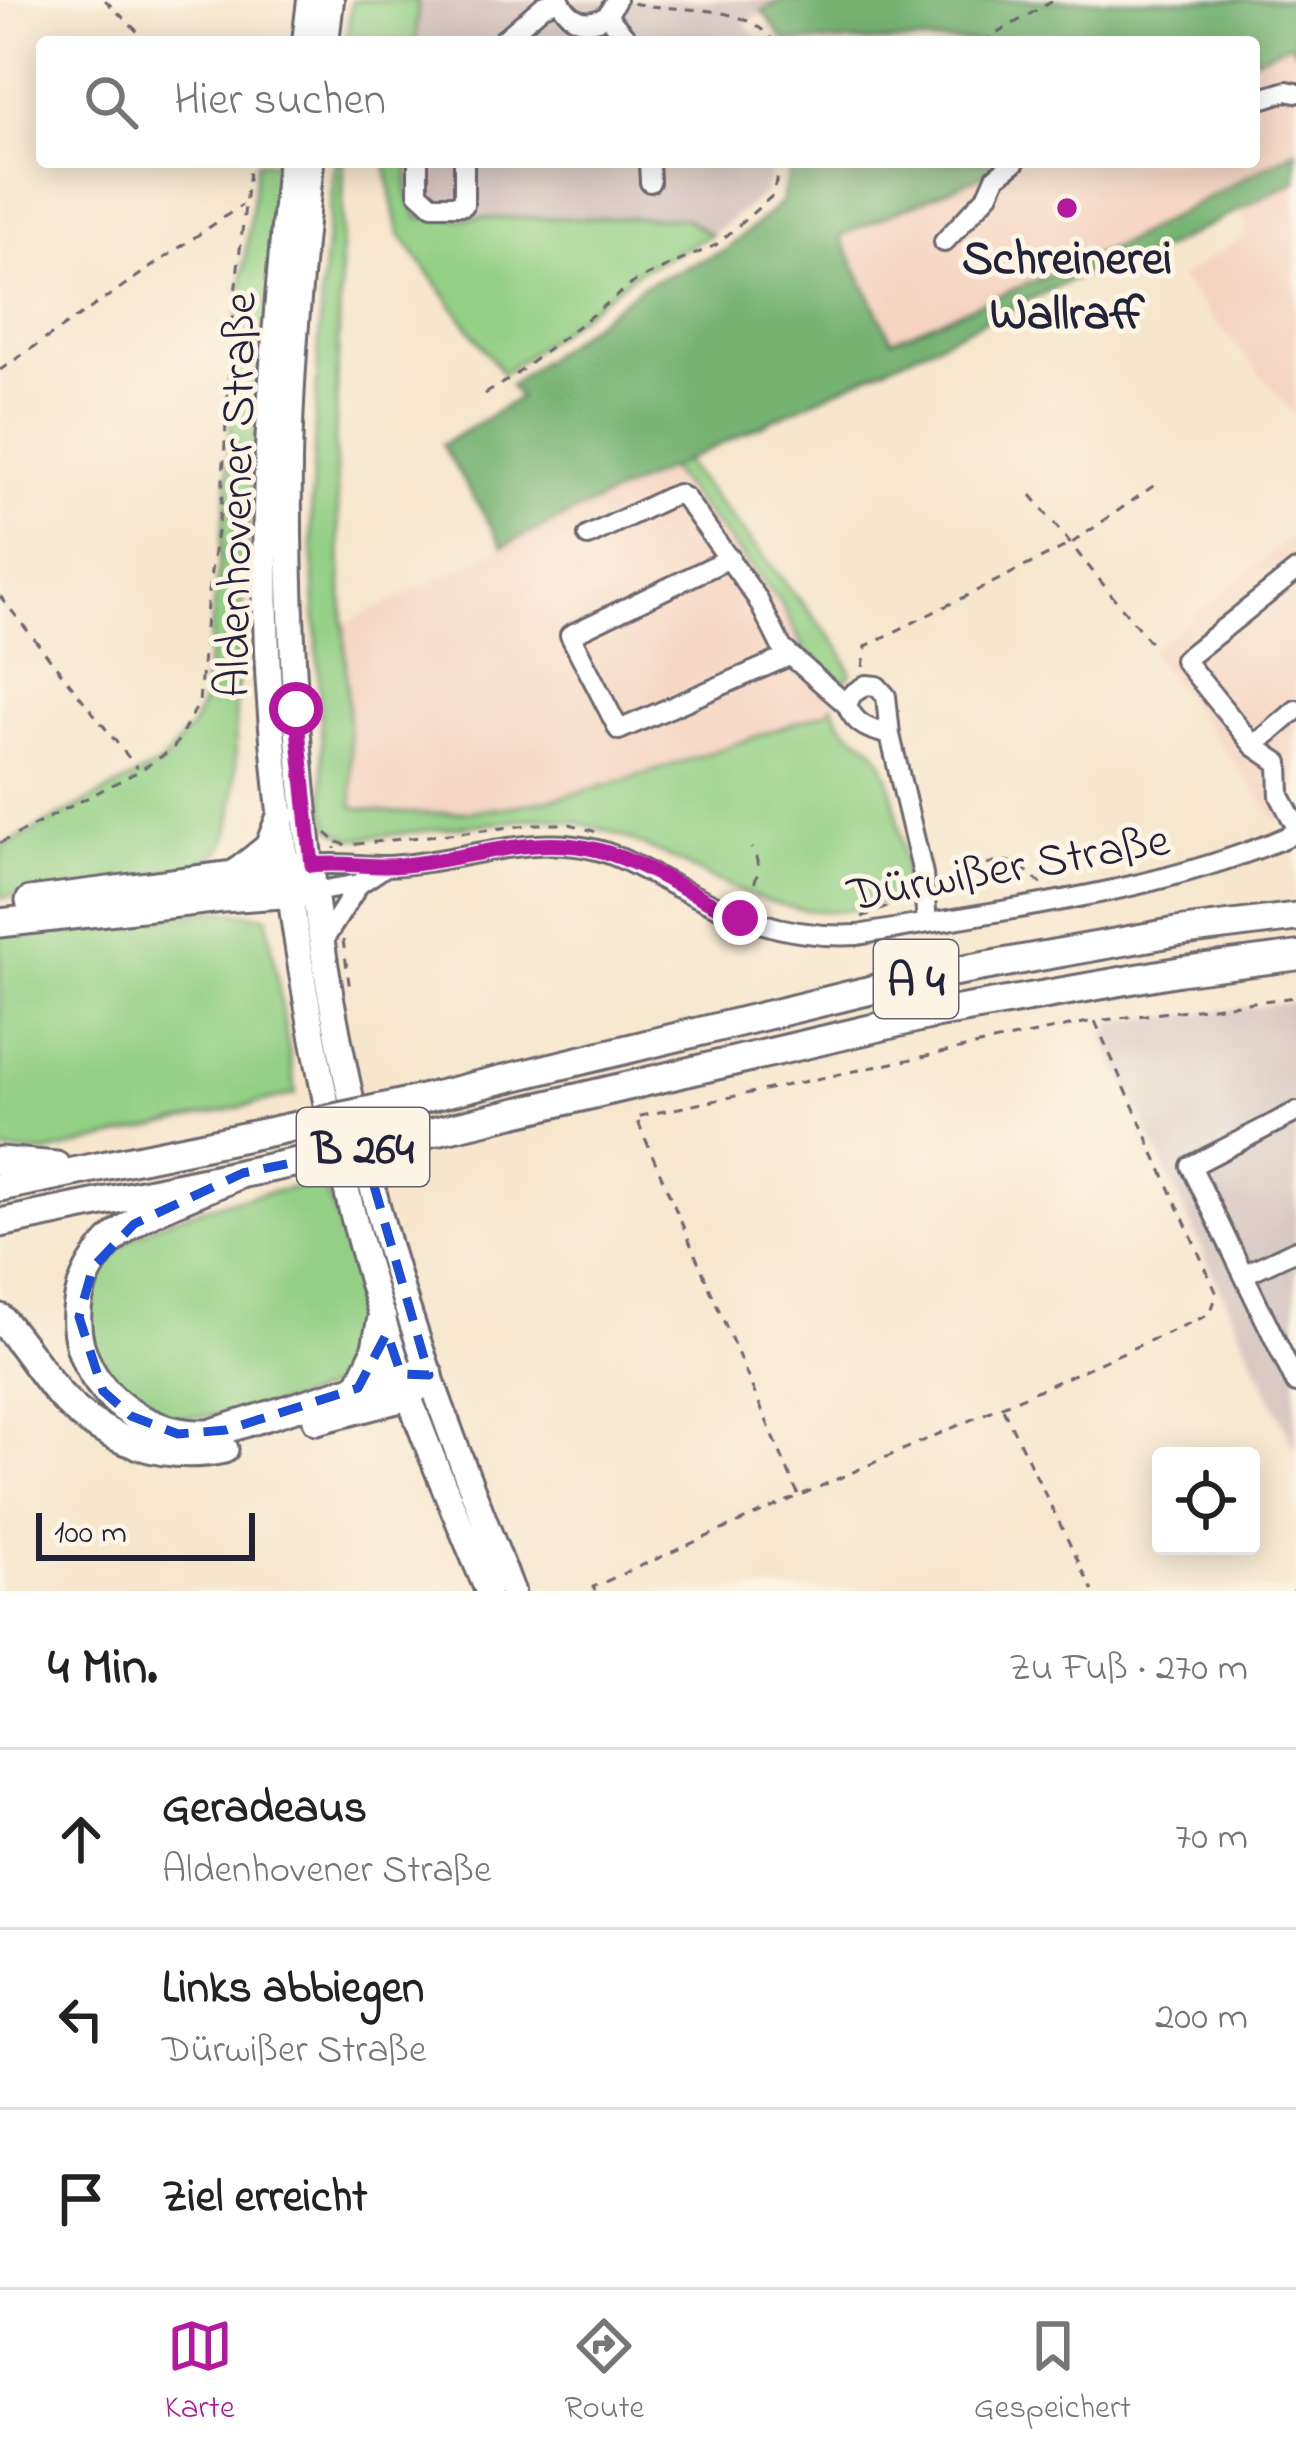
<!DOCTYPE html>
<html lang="de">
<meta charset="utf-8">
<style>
:root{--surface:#fff;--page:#f6f6f6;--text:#222;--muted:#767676;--line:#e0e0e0;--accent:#b5179e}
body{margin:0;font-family:"Indie Flower",sans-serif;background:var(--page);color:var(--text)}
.controls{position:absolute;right:36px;bottom:36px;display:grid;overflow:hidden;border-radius:12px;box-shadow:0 6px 30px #0003}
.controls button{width:108px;height:108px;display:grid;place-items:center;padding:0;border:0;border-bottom:3px solid var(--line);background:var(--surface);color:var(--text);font:60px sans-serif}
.scale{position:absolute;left:36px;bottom:30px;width:219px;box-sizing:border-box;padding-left:12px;border:6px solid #22223b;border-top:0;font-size:33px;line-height:42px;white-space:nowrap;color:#22223b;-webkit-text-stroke:9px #fcf5e5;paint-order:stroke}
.stop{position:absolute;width:36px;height:36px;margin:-27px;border:9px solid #b5179e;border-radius:50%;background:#fff}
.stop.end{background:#b5179e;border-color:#fff;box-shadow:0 3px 12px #0008}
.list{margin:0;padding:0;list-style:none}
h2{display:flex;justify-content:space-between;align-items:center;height:156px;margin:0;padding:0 48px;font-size:51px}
h2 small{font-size:39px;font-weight:400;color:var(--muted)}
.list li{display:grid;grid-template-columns:78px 1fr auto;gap:36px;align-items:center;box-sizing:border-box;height:180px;padding:0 48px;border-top:3px solid var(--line)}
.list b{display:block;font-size:45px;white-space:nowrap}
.list p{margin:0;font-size:39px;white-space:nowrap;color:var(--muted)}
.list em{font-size:39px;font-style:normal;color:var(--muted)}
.icon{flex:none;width:66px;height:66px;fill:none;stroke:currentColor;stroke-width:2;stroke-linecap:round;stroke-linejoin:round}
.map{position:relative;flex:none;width:1296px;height:1591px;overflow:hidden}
.search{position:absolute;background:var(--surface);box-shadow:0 6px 30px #0003;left:36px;right:36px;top:36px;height:132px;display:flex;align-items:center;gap:30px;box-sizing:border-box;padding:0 42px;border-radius:12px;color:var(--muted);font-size:45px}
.sheet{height:696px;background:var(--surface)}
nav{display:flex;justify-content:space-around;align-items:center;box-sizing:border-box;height:168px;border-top:3px solid var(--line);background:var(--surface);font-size:33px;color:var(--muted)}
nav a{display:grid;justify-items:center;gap:6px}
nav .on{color:var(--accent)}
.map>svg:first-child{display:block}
</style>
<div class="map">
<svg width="1296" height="1591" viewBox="0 0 1296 1591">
<rect width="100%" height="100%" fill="#fcf5e5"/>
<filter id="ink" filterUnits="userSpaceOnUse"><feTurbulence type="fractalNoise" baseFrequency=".00833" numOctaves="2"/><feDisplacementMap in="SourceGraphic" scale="24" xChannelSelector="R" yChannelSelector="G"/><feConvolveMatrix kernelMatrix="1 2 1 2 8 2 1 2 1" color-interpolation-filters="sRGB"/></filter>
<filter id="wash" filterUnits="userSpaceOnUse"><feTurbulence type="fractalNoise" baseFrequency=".004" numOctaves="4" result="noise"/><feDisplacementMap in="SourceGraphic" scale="48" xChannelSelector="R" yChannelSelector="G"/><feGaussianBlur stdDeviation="2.7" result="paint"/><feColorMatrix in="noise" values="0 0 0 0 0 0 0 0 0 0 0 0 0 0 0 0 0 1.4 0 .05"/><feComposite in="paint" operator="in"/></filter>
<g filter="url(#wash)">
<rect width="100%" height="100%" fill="#f7e6cd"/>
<path fill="#f5d3c1" d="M1291 43 1296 51V150L1115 247 891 340 840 236 1013 162H1254V59Z
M1296 181V417L1179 278 1248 234 1241 211Z
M668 468 781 603 806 653 843 683 827 712 561 800 403 815 353 808 336 628Z
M1296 533V814L1278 821 1150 652Z"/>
<path fill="#d1c0bc" d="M418 0H781L744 24 762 42H416Z
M409 162H774L763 195 711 235 685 218H417L407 194Z
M1296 1002V1452L1104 1036 1113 1023Z"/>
<path fill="#93cf84" stroke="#5a7860" stroke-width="3" d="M352 0H418L416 42H346Z
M257 162H282C264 341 248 519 236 698 234 733 241 826 220 851 196 880 44 891 0 898V848L163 762 192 726 203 701 226 500 236 330Z
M335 162H344L335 450 353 807C509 836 680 761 827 712L833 705C844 739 860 730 877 753 895 778 908 864 903 894 768 959 669 822 541 818L352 839 332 829 325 812 311 517 321 296Z
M385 162H409L407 194 418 218H685L711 235 637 272 503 374 399 233Z
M683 460 840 648 851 673 843 683 806 653 781 603 668 468Z
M215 910 267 916 296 1094 46 1153 0 1151V932L60 933Z
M322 1182C335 1217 370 1285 370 1320 370 1343 356 1370 337 1383 306 1403 194 1425 158 1414 127 1405 110 1377 95 1352 88 1341 89 1329 89 1316 83 1215 249 1198 322 1182Z"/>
<path fill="#76b272" stroke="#4c6a56" stroke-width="3" d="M781 0H1296V51L1290 43 1254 59V42H785L762 11Z
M1296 150V181L1133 264 1104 265 503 546 442 445 519 398 510 385 642 286 726 250 781 203 792 162H1013L840 236 892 340 1115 247Z"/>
</g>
<g filter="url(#ink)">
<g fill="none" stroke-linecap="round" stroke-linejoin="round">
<g stroke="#6d676e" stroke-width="24">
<path id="minor" d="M560 0C569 21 587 27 607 16L616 0
M607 16 630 42
M501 42 543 6 560 0
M1254 101 1287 91 1296 93
M418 162V192L432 205H464V162
M649 162 650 182
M944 242 988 195 996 177 1015 162
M588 536 667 498 678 494 685 498 757 598 782 648 847 705
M730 558 570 635 619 730 789 656
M1296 571 1184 660 1254 746 1279 763 1280 796 1296 826
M890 735C871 730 855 726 847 705L852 694 866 685 877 686 886 696 890 735 923 874 927 923
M1254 746 1296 710
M312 865C337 862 360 866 386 866 456 864 526 832 597 850 621 856 643 870 665 881 733 915 780 939 858 935 1005 909 1159 893 1296 833
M314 892 359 884 386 866
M321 944 359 884
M1296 1112 1191 1166 1296 1383
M1245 1274 1296 1250"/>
</g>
<g stroke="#6d676e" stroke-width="30">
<path id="major" d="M305 42 310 0
M326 42 331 0
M290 162C273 345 256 531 271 715 287 919 322 1124 383 1320 412 1413 450 1502 488 1591
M311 162C301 261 291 361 289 461 286 738 318 1019 400 1285 432 1389 472 1490 512 1591"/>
</g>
<g stroke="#6d676e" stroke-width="33">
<path id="highway" d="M238 872 269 847 281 816
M30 901 312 865
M0 923 222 898 314 892
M405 1103 925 977 1176 932 1296 917
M411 1137 930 1015 1180 971 1296 956
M0 1161 56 1166
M243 1173C200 1193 143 1208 110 1242 31 1324 104 1438 209 1434L401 1374 429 1375
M0 1187 278 1130
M0 1223 293 1163
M0 1318C22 1342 38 1369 59 1394 100 1440 164 1462 224 1449
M358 1388 375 1353 382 1318
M317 1420 408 1396 429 1375"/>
</g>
<path stroke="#6d676e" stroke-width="3" stroke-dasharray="9 9" stroke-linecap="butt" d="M105 0 148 42
M633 3C680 14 742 0 774 42
M982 42 1054 0
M0 370 242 205
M485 394 514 376 637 280 716 245 771 197 783 162
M1031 495 1152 645
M0 596 137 768
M863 667 866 646 1072 543 1159 482
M326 833 335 841V849
M337 842 347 845 539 824H570L600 833
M0 843 139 771 173 749 199 703 208 592 222 499 231 329 250 162
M941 893C966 886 985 852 1013 863 1025 867 1035 880 1046 887
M748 900C755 881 764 866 751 848
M862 917 908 899
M343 940 350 990
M1003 1409 1093 1591
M798 1494 636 1117 1093 1021
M595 1591 593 1587 1210 1314 1217 1294 1095 1021 1296 997
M1293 1591 1296 1590"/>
<use href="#minor" stroke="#fff" stroke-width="18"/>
<use href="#major" stroke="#fff" stroke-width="24"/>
<use href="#highway" stroke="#fff" stroke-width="27"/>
<g stroke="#6d676e" stroke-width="33" stroke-linecap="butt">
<path id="highway-bridge" d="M278 1130 405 1103
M293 1163 411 1137"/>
</g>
<use href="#highway-bridge" stroke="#fff" stroke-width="27"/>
</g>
</g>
<g fill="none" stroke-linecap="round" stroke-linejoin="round" filter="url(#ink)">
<path stroke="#b5179e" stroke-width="15" d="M296 709 312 865C337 862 361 866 386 866 457 864 526 832 598 850 644 862 697 897 740 918"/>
</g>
<path fill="none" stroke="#1d4ed8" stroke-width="9" stroke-dasharray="24 15" stroke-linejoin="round" d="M363 1148 429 1375 401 1374 387 1333 358 1388 226 1430 178 1434 131 1416 103 1391 79 1317 93 1267 134 1224 243 1173Z"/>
<circle fill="#b5179e" stroke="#fcf5e5" stroke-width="4.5" cx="1067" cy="208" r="12"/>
<g text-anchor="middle" stroke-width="10" stroke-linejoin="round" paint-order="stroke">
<g fill="#fcf5e5" stroke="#63616e" stroke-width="3">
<rect x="874" y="940" width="84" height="78" rx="9"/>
<rect x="297" y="1108" width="132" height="78" rx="9"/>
</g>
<g font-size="45" font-weight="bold" fill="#22223b">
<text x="916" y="995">A 4</text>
<text x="363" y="1163">B 264</text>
</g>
<g font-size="48" font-weight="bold" fill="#22223b" stroke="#fcf5e5">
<text x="1067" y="273">Schreinerei<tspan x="1067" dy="55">Wallraff</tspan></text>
</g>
<g font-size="48" fill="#22223b" stroke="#fcf5e5">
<text transform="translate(234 495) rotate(-89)" y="17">Aldenhovener Straße</text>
<text transform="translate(1008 865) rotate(-10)" y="17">Dürwißer Straße</text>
</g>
</g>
</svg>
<div class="controls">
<button><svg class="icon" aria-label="locate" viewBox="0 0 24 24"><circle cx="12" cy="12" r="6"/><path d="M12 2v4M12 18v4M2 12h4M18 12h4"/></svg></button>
</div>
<div class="scale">100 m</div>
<div class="stop" style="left:296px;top:709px"></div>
<div class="stop end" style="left:740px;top:918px"></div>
<div class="search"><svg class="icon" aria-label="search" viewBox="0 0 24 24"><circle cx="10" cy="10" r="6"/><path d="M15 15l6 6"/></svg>Hier suchen</div>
</div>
<section class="sheet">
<h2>4 Min.<small>Zu Fuß · 270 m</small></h2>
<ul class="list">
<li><svg class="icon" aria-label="ahead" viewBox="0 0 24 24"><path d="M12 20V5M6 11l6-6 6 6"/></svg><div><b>Geradeaus</b><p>Aldenhovener Straße</p></div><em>70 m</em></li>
<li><svg class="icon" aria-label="left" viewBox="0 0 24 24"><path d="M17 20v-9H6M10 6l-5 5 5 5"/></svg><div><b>Links abbiegen</b><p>Dürwißer Straße</p></div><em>200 m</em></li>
<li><svg class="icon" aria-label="arrive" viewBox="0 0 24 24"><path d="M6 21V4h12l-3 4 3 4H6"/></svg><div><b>Ziel erreicht</b></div></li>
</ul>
</section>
<nav>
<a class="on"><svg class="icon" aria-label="map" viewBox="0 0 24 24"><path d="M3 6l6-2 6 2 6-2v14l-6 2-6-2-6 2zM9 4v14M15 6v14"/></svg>Karte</a>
<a><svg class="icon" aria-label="directions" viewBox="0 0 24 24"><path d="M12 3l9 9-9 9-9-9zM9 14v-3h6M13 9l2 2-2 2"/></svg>Route</a>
<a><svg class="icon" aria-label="saved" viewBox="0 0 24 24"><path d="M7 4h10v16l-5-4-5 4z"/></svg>Gespeichert</a>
</nav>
